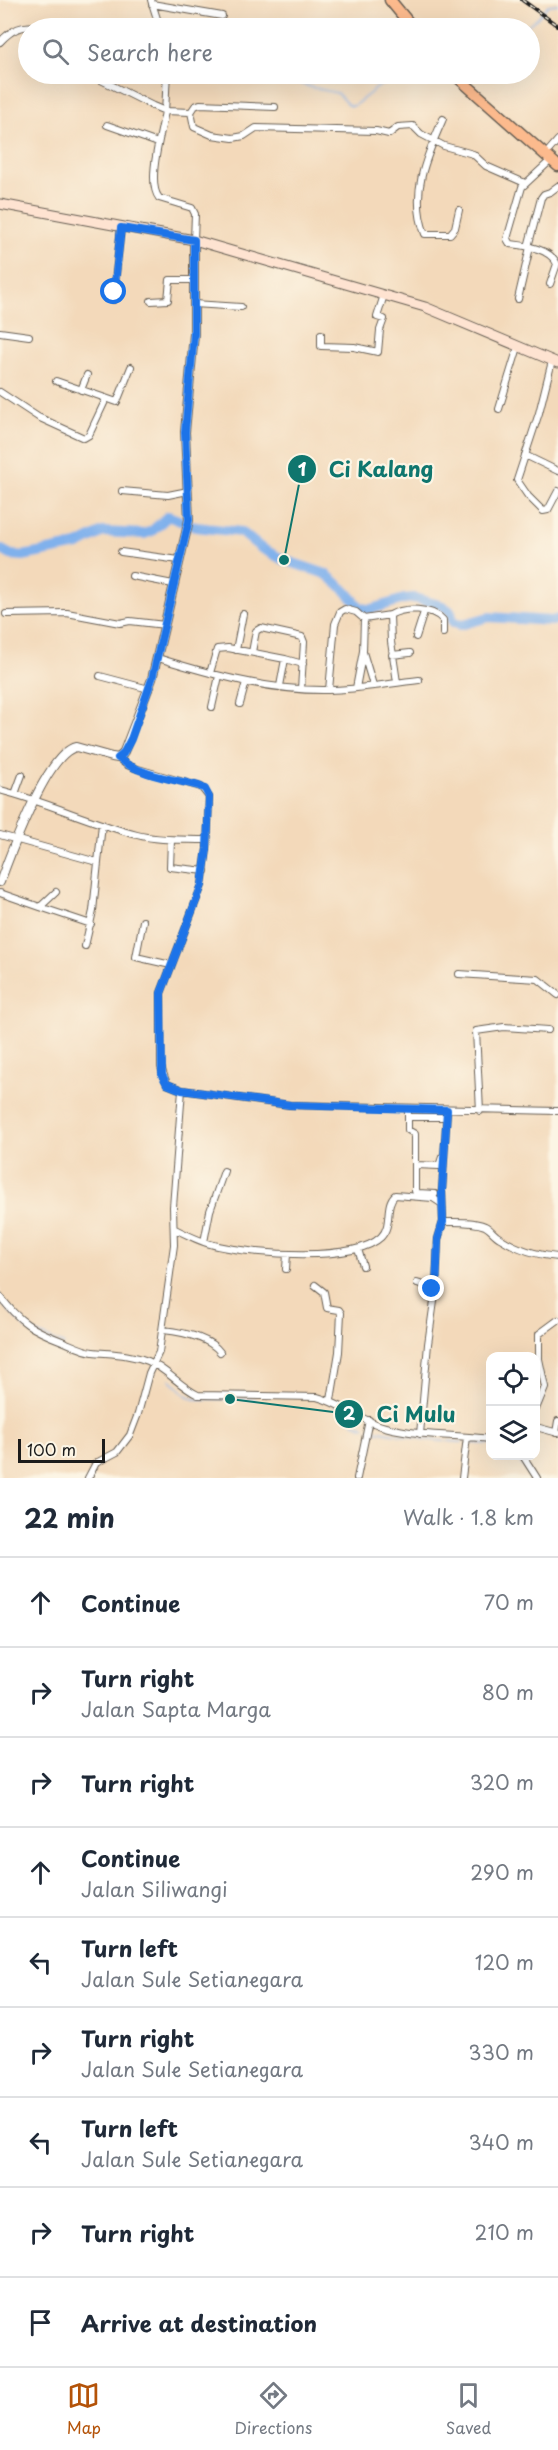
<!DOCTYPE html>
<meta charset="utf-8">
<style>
:root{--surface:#fff;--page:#f2f2f3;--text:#1f2937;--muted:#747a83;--line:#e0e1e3;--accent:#b45309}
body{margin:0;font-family:"Playpen Sans",sans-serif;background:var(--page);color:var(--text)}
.controls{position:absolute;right:18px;bottom:18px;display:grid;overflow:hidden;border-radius:12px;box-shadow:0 6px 24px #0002}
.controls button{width:54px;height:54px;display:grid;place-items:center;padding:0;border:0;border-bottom:2px solid var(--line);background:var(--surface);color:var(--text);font:30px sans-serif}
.scale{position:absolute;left:18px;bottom:15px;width:87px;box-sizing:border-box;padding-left:6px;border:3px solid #1c1c1c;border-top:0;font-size:16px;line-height:21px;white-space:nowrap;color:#1c1c1c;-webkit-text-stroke:4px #fcf5e5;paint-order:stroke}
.stop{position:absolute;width:18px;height:18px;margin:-14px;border:4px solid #1a73e8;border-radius:50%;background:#fff}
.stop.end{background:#1a73e8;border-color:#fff;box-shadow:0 2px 6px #0008}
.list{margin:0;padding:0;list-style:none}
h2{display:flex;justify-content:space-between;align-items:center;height:78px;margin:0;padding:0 24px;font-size:26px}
h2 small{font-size:20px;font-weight:400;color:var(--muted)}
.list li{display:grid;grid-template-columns:39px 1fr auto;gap:18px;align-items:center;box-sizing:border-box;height:90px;padding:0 24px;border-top:2px solid var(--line)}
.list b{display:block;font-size:22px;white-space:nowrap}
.list p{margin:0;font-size:20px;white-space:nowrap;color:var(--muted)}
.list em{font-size:20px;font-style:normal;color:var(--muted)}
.icon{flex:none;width:33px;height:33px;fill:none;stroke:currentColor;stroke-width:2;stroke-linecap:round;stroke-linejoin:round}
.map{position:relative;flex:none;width:558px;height:1478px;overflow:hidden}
.search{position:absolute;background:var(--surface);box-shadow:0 6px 24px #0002;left:18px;right:18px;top:18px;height:66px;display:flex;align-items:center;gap:15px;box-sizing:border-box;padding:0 21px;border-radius:33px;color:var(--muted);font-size:22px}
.sheet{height:888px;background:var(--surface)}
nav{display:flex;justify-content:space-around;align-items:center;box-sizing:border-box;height:84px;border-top:2px solid var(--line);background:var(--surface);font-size:16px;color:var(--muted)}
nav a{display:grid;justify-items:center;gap:3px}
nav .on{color:var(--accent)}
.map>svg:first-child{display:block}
</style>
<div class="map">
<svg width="558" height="1478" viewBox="0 0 558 1478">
<rect width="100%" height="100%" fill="#fcf5e5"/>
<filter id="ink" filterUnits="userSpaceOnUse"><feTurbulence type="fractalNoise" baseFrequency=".0167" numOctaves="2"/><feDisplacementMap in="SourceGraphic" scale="12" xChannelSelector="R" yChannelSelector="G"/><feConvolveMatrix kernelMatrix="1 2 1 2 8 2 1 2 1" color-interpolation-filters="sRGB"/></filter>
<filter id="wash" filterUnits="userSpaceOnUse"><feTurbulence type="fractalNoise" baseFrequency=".008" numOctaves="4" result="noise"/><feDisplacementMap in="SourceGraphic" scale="24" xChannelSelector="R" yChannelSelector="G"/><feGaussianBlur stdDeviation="1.35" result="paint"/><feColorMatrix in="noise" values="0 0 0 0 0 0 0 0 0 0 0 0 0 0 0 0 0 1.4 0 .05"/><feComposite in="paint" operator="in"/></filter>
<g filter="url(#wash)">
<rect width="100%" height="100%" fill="#f3d9ba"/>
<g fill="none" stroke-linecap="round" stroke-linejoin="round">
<path stroke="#80b1ec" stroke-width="1.5" d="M524 28 537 18 548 5 558 4
M270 78H287L310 87 337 93 348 105 353 106C366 98 378 84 392 79 411 72 414 100 444 74
M0 1301 26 1329 64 1345
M170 1379 186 1395 195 1399H256
M335 1406 353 1422 365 1427
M370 1429 428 1440 462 1442
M467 1443 490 1444
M516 1456 531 1478"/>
<path stroke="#80b1ec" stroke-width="10" d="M0 549 11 555 23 556 78 545 103 532 144 534 152 531 168 516 196 527 241 532 261 548 284 560 326 574 346 591 360 607 366 609H372L404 599 414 598 443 606 451 612 453 622 460 625 489 617 552 621 558 619"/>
</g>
</g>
<g filter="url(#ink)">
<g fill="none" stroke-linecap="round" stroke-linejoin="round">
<g stroke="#675e53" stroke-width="8">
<path id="minor" d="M151 0 160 28
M152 4 222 16
M0 42C11 30 23 23 40 28
M89 74 153 106 165 111 191 112 194 127 212 135 233 138 244 136 256 128 376 131 389 134 398 127 413 126 421 134 444 146 473 154 486 166 525 183
M167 74C166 86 166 99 165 111 162 131 146 182 159 198L192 208 195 214 194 240
M191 112 195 106 200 104 275 107
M443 119C427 155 409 194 425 234H450L455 228 459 210
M107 125 158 143
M545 155 558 140
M528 247 541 198 544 194 550 192 558 186
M550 284 557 264C550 248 526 246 510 244L507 239 522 187 551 160
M518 299 530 247
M113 300 121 228
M151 301 168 300 170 280H194
M194 304 241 307
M0 332 29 336
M321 334V346L354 347 378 352 380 330 384 319 377 317 384 295
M552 361 539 413 517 480 528 496 543 511 548 510 558 491
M56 381 117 402 131 367
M81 390 87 375
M0 392 38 417 84 438 89 435 106 399
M499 409 518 347
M525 455 558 471
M122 491 168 495 188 491
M121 552 179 560
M132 576 173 584
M6 614 67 613 120 623 130 621 165 625
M390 615C404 607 432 607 443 620V633
M416 637 424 612
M236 650 243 614
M252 652 256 631 261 628 302 637 304 642 301 689
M363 652 373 685
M392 655 410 653
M158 658C213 675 270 691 328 690 358 690 390 683 419 680
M285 659 303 664
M210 673 217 649 228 648 285 659 280 686
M100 676 149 689
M356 688 363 651 364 619
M329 690 335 624 340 612 345 609 356 612 364 619 390 615 391 642 397 682
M240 704 246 682
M212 707 219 676
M118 758 127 765 138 769 201 787 209 797 207 849 202 885 161 993V1067L167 1084 182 1090 289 1105 558 1111
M0 790C47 802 91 823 137 835 160 841 184 839 207 840
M15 794 22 775
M0 835 97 862
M171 840 170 867 205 871
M0 893 40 907 56 892
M40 907 91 924
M143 921 136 957 171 965
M85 946 93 911 102 824
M459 974 538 979 558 995
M408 1109V1130L415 1134V1191L418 1193 435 1194
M480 1111 476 1031 504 1027 548 1030
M409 1117H446
M416 1165 439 1166 442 1157
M443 1222 442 1191 447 1110
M175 1229C189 1236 203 1243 218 1246 253 1254 354 1263 381 1237 393 1225 384 1205 395 1195L433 1198 442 1204
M204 1242 210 1211 224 1171
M358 1249 363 1266
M286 1269 287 1254
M417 1283 436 1289
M315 1285 324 1292 327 1308 339 1310 341 1313 339 1352 331 1400
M0 1296C19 1322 33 1330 62 1341 72 1345 83 1351 93 1352 112 1354 130 1354 148 1361 167 1369 179 1386 198 1395L317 1397C341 1403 361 1421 385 1427 419 1436 455 1435 490 1439
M163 1330C181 1332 209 1337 220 1352
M536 1409 545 1387 539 1359V1334L558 1320
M536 1427 558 1433
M556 1433 558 1421
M420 1434 428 1344 436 1287 438 1239 443 1222C456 1222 473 1221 485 1226 491 1229 494 1235 500 1238 517 1249 537 1255 558 1257
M523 1456 537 1478
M88 1478 96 1463 117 1452 130 1435 138 1414 149 1373 159 1352 174 1245 173 1207 182 1090
M357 1478 369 1420
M462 1478 467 1437"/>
</g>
<g stroke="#675e53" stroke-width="10">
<path id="tertiary" d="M0 882C10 855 47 753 76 747L112 757 118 758 123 754 152 679 189 520 185 432 194 334V240"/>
</g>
<g stroke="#675e53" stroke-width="11">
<path id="secondary" d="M0 204 194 240 249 256 425 307 558 363"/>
</g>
<g stroke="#675e53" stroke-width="13">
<path id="primary" d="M390 0 413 28
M454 74 558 166"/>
</g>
<use href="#minor" stroke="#fff" stroke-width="6"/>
<use href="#tertiary" stroke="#fff" stroke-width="8"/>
<use href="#secondary" stroke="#fee3d1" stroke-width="9"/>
<use href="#primary" stroke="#fcba8d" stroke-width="10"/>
<g stroke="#1c1c1c" stroke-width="4">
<path id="rail" d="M522 0 558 26"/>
</g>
<use href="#rail" stroke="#fcf5e5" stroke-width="1.5" stroke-dasharray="4.5" stroke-linecap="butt"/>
</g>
</g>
<g fill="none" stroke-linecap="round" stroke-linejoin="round" filter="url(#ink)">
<path stroke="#1a73e8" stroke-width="8" d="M114 292 121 228 194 240V334L185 432 189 520 152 679 131 739 123 754 118 758C139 775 172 779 199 786L205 789 209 797 207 849 202 885 161 993 162 1075 167 1084 182 1090 290 1105 447 1110 442 1191 443 1222 438 1239 436 1289H432"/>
</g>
<path fill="none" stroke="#0f766e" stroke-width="2" d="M284 560L302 469M230 1399L349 1414"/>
<g fill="#0f766e" stroke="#fcf5e5" stroke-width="2">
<circle cx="284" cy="560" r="6"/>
<circle cx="230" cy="1399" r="6"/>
<circle cx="302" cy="469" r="15"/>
<circle cx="349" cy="1414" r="15"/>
</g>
<g font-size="18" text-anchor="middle" font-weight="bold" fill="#fff">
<text x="302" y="476">1</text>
<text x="349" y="1420">2</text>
</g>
<g font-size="21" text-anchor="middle" font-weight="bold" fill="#0f766e" stroke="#fcf5e5" stroke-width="4.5" stroke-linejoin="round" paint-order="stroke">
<text x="381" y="477">Ci Kalang</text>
<text x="416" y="1422">Ci Mulu</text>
</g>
</svg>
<div class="controls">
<button><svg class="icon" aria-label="locate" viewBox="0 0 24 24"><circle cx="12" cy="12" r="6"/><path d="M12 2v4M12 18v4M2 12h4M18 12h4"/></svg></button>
<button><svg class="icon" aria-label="layers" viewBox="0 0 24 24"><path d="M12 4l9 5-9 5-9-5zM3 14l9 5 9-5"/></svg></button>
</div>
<div class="scale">100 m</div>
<div class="stop" style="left:114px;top:292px"></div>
<div class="stop end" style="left:432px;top:1289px"></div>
<div class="search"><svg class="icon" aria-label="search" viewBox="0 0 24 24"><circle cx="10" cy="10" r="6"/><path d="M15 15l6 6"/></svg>Search here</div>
</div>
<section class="sheet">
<h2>22 min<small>Walk · 1.8 km</small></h2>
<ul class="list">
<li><svg class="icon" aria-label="ahead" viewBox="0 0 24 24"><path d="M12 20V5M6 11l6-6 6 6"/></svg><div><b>Continue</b></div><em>70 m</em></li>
<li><svg class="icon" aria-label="right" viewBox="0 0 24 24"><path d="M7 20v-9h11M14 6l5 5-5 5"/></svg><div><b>Turn right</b><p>Jalan Sapta Marga</p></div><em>80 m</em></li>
<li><svg class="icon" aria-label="right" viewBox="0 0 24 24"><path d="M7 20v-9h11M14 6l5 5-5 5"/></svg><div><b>Turn right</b></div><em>320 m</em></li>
<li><svg class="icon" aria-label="ahead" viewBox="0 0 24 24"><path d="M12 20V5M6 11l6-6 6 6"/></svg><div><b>Continue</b><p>Jalan Siliwangi</p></div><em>290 m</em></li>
<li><svg class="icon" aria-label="left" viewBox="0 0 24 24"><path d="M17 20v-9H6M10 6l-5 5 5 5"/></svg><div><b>Turn left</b><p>Jalan Sule Setianegara</p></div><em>120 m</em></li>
<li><svg class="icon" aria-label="right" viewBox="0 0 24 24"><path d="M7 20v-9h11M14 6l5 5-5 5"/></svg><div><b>Turn right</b><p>Jalan Sule Setianegara</p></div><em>330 m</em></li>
<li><svg class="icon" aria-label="left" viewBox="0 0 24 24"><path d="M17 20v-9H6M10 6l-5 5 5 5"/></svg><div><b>Turn left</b><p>Jalan Sule Setianegara</p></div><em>340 m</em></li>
<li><svg class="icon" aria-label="right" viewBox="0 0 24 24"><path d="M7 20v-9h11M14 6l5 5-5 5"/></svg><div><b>Turn right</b></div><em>210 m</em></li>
<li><svg class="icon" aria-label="arrive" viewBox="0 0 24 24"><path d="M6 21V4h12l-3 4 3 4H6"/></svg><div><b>Arrive at destination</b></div></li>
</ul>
</section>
<nav>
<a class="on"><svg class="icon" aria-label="map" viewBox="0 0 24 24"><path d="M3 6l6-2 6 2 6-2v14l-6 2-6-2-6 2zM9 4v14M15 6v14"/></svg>Map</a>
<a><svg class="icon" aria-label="directions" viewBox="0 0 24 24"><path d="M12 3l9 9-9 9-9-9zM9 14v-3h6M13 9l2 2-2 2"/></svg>Directions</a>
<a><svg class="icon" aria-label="saved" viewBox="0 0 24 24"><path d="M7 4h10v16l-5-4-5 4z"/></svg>Saved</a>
</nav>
